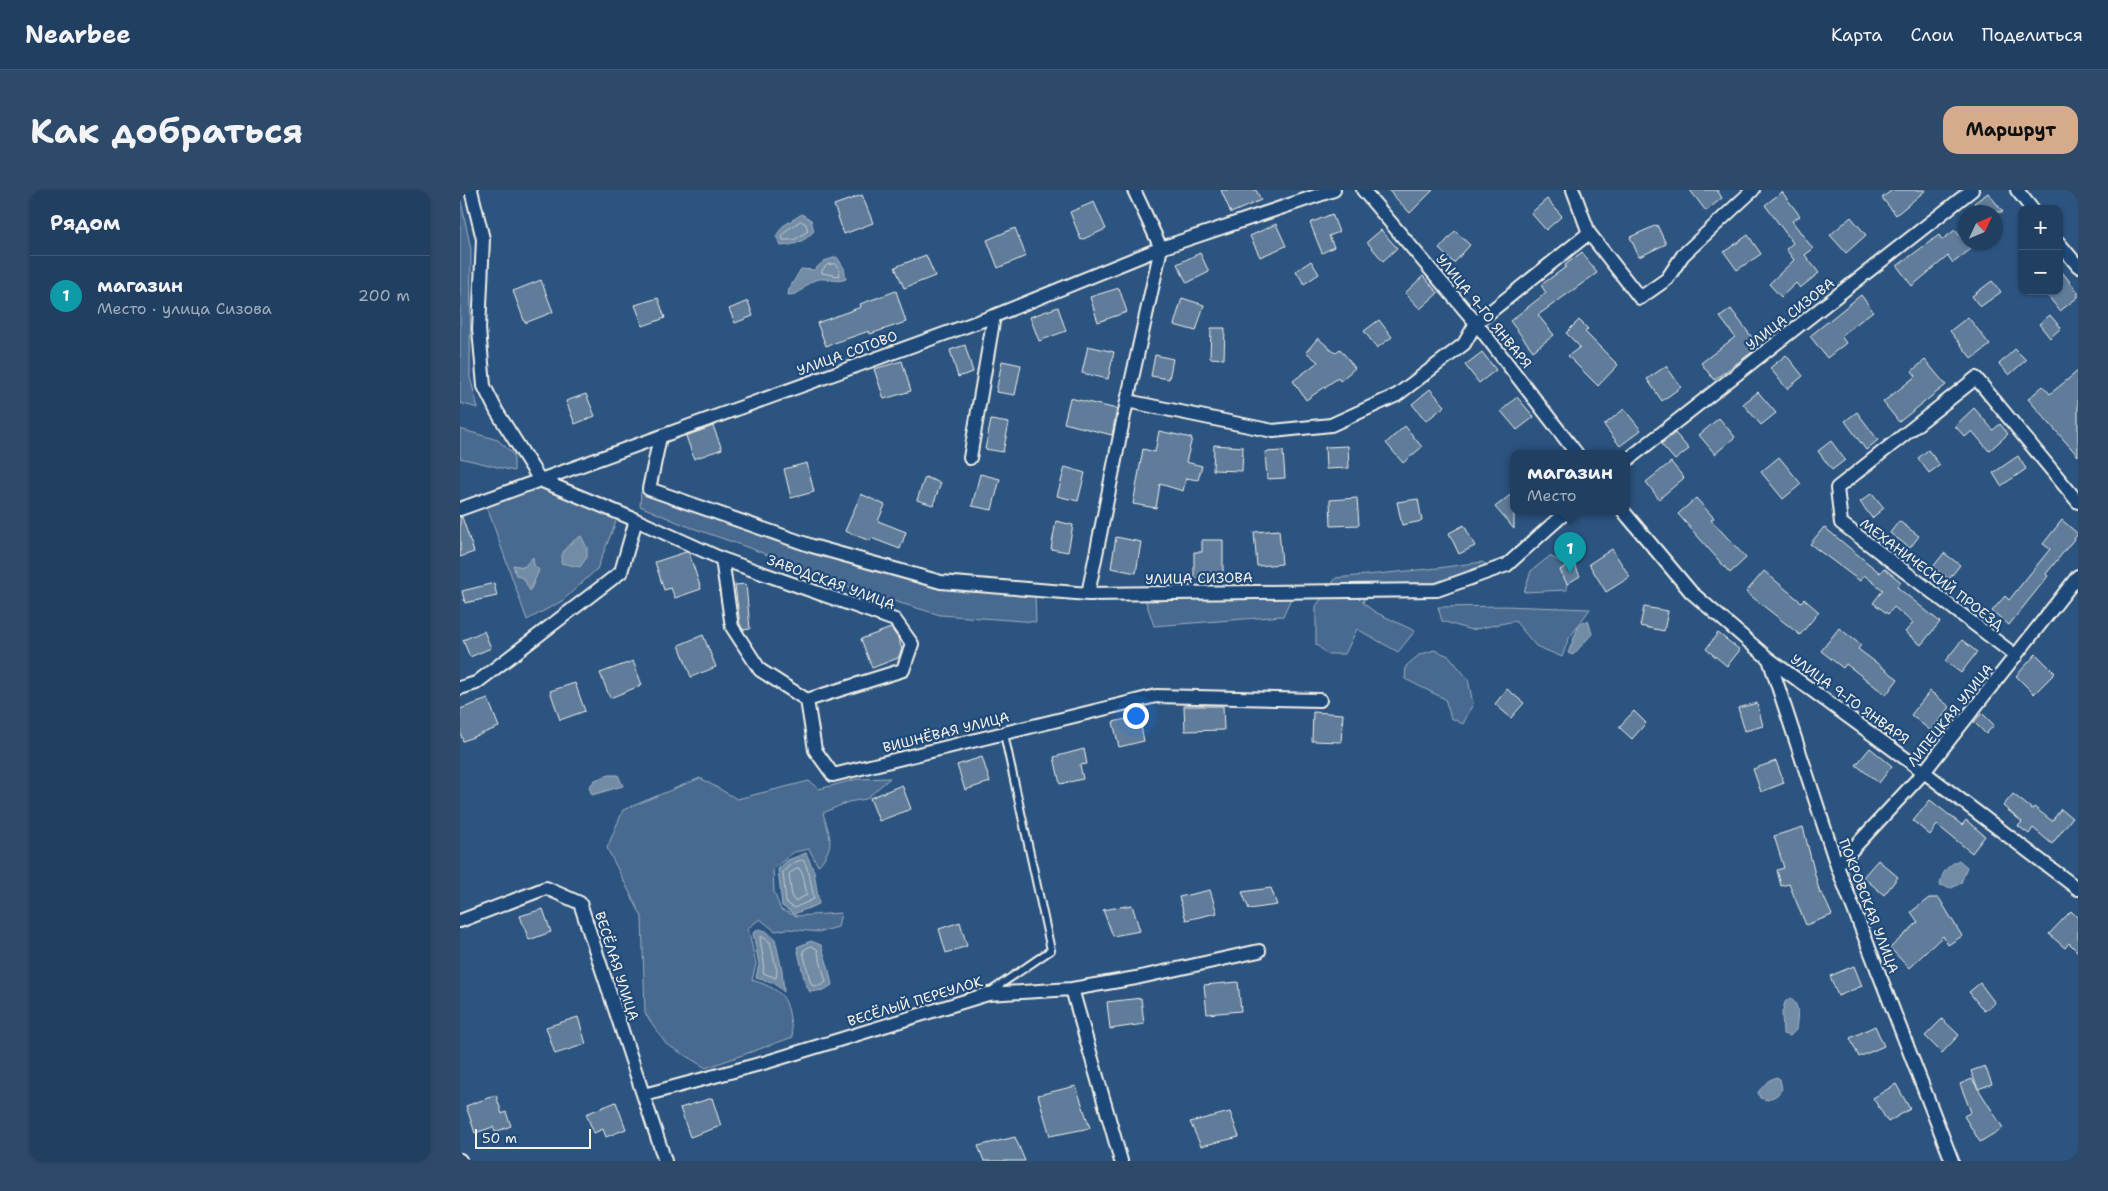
<!DOCTYPE html>
<html lang="ru">
<meta charset="utf-8">
<style>
:root{--surface:#213f61;--page:#2d4a6a;--text:#f1f3f6;--muted:#a2afbd;--line:#3e5876;--accent:#d6ab8b}
body{margin:0;font-family:"Shantell Sans",sans-serif;background:var(--page);color:var(--text)}
.controls{position:absolute;right:15px;top:15px;display:grid;overflow:hidden;border-radius:10px;box-shadow:0 1px 4px #0004}
.controls button{width:45px;height:45px;display:grid;place-items:center;padding:0;border:0;border-bottom:1px solid var(--line);background:var(--surface);color:var(--text);font:25px sans-serif}
.compass{position:absolute;left:1498px;top:15px;width:45px;height:45px;border-radius:50%;background:var(--surface);box-shadow:0 1px 4px #0004;rotate:46deg}
.scale{position:absolute;left:15px;bottom:12px;width:116px;box-sizing:border-box;padding-left:5px;border:2px solid #f4f1e8;border-top:0;font-size:14px;line-height:18px;white-space:nowrap;color:#f4f1e8;-webkit-text-stroke:4px #1f4a7a;paint-order:stroke}
.you{position:absolute;left:675px;top:525px;width:18px;height:18px;margin:-12px;border:4px solid #fff;border-radius:50%;background:#1a73e8;box-shadow:0 0 0 8px #1a73e833}
.badge{display:grid;place-items:center;width:32px;height:32px;border-radius:50%;background:var(--accent);color:#fff;font-size:16px;font-weight:700}
.pin{position:absolute;translate:-50% -41px;filter:drop-shadow(0 1px 2px #0008)}
.pin::after{content:'';position:absolute;top:26px;width:18px;height:15px;background:inherit;clip-path:polygon(0 0,100% 0,50% 100%)}
.popup{position:absolute;left:1050px;top:260px;width:120px;height:65px;box-sizing:border-box;display:grid;place-content:center;border-radius:10px;background:var(--surface);filter:drop-shadow(0 1px 4px #0005);font-size:16px;white-space:nowrap;color:var(--muted)}
.popup b{font-size:19px;color:var(--text)}
.popup::after{content:'';position:absolute;left:50%;top:100%;margin-left:-10px;border:10px solid transparent;border-top-color:var(--surface)}
.list{margin:0;padding:0;list-style:none}
h2{display:flex;justify-content:space-between;align-items:center;height:65px;margin:0;padding:0 20px;font-size:21px}
h2 small{font-size:16px;font-weight:400;color:var(--muted)}
.list li{display:grid;grid-template-columns:32px 1fr auto;gap:15px;align-items:center;box-sizing:border-box;height:80px;padding:0 20px;border-top:1px solid var(--line)}
.list b{display:block;font-size:19px;white-space:nowrap}
.list p{margin:0;font-size:16px;white-space:nowrap;color:var(--muted)}
.list em{font-size:16px;font-style:normal;color:var(--muted)}
.map{position:relative;flex:none;width:1618px;height:971px;overflow:hidden;border-radius:15px}
header{display:flex;align-items:center;gap:30px;box-sizing:border-box;height:70px;padding:0 25px;background:var(--surface);border-bottom:1px solid var(--line)}
header strong{font-size:24px}
nav{display:flex;gap:28px;margin-inline-start:auto;font-size:18px}
.intro{display:flex;align-items:center;justify-content:space-between;box-sizing:border-box;height:120px;padding:0 30px}
h1{margin:0;font-size:35px}
.button{padding:12px 22px;border-radius:15px;background:var(--accent);color:#111;font-size:18px;font-weight:700}
main{display:flex;gap:30px;padding:0 30px}
aside{flex:1;background:var(--surface);border-radius:15px;box-shadow:0 1px 4px #0004}
.map>svg:first-child{display:block}
</style>
<header>
<strong>Nearbee</strong>
<nav><a>Карта</a><a>Слои</a><a>Поделиться</a></nav>
</header>
<div class="intro"><h1>Как добраться</h1><a class="button">Маршрут</a></div>
<main>
<aside>
<h2>Рядом<small></small></h2>
<ul class="list">
<li><span class="badge" style="background:#0f9aa8">1</span><div><b>магазин</b><p>Место · улица Сизова</p></div><em>200 m</em></li>
</ul>
</aside>
<div class="map">
<svg width="1618" height="971" viewBox="0 0 1618 971">
<rect width="100%" height="100%" fill="#2c5481"/>
<filter id="ink" filterUnits="userSpaceOnUse"><feTurbulence type="fractalNoise" baseFrequency=".02" numOctaves="2"/><feDisplacementMap in="SourceGraphic" scale="10" xChannelSelector="R" yChannelSelector="G"/><feConvolveMatrix kernelMatrix="1 2 1 2 8 2 1 2 1" color-interpolation-filters="sRGB"/></filter>
<g filter="url(#ink)">
<path fill="#496b90" stroke="#9eaebc" d="M0 6 11 60 10 187 18 218 0 213Z
M0 239 38 250 54 265V281L0 268Z
M82 297 157 329 137 379 102 411 67 430 27 317Z
M181 302 361 365 466 395 504 402 575 404 576 432 480 425 397 400 295 360 224 335 180 316Z
M1090 366 1106 375 1107 400 1064 402 1071 381Z
M1022 372 1027 375 985 396 904 409 903 413 915 422 955 441 938 462 897 439 885 464H867L856 454V416L876 388 978 378Z
M832 406 823 426 694 436 685 409Z
M1044 416 1130 419 1108 450 1102 467 1076 456 1055 431 1011 440 982 431 978 417Z
M974 460 989 466 1008 489 1013 514 1003 534 991 528 985 509 945 489 946 476 959 465Z
M240 588 277 609 349 591 359 599 397 589 430 588 406 609 388 612 363 623C370 646 376 656 358 676L349 659 334 662 313 679 314 702 321 720 337 726 381 723 378 737 360 742 328 739 315 741 300 729 288 738 296 774 292 790C330 802 327 811 333 847L246 878 206 854 185 823 182 727 147 658 163 620Z"/>
<path fill="#738ca6" stroke="#a7b4c0" d="M342 24 351 30 354 41C344 52 335 55 321 56L316 46 323 36Z
M377 67 384 78 386 89C375 94 366 86 355 90 344 94 343 105 328 105L329 99 341 79 354 80 364 71Z
M121 346 127 358V367L120 377 101 373C101 359 110 353 121 346Z
M73 367 74 375 79 380 70 401 64 389 56 385 53 375 64 377Z
M1128 430 1132 444 1113 465 1108 463 1119 435Z
M148 585H158L163 596 132 605 129 597 135 590Z
M346 663 354 681 359 714 334 724 322 716 318 679 328 670Z
M1499 670 1507 677 1501 693 1492 698 1480 695C1482 682 1487 676 1499 670Z
M299 739 306 741 315 749 322 780 324 802 314 793 296 788 299 774 293 743Z
M351 751 361 755 368 776 372 795 364 800 350 802 345 793 337 757Z
M1330 808C1341 815 1337 828 1336 840L1330 846 1323 844 1322 823 1325 812Z
M1316 887 1320 889 1322 899 1317 905 1308 910 1300 908 1298 902 1308 891Z"/>
<g fill="none" stroke-linecap="round" stroke-linejoin="round">
<path stroke="#c0c9ce" stroke-width="1" d="M341 31 346 34 348 41 334 50H323L322 46 327 40Z
M375 74 380 80 379 86 362 83V80L367 75Z
M341 670 344 671 349 683 354 709 334 718 326 712 323 682 330 675Z
M339 678 343 685 347 705 335 711 332 708 329 684Z
M301 746 310 752 317 781 316 788 303 783 304 773 300 748Z
M351 756 357 759 366 792 362 795 353 796 350 791 343 761Z"/>
</g>
<path fill="#5e7b9a" stroke="#f4f1e8" d="M761 0H796L801 10 771 23Z
M928 0H973L950 23Z
M1230 0H1257L1262 8 1246 21Z
M1432 0H1466L1436 25 1422 8Z
M1322 2 1340 26 1332 31 1353 59 1345 65 1359 83 1340 98 1336 93 1321 107 1309 94 1334 70 1326 59 1333 53 1305 15Z
M1528 3 1543 22H1521L1514 13Z
M402 5 413 33 384 44 374 15Z
M1087 9 1102 26 1086 40 1071 23Z
M634 12 646 39 621 50 610 22Z
M872 24 879 42 869 46 874 57 862 63 850 33Z
M1391 27 1406 45 1386 63 1370 45Z
M816 34 826 56 800 67 790 46Z
M1197 35 1206 54 1179 67 1170 47Z
M555 38 566 66 538 78 527 50Z
M921 40 937 58 923 71 907 52Z
M1495 40 1511 59 1493 73 1488 66 1452 96 1437 76 1479 45 1482 50Z
M995 41 1010 55 994 73 979 59Z
M1288 45 1301 64 1277 80 1264 62Z
M1122 62 1137 83 1078 125 1094 145 1073 161 1050 131 1086 103 1081 95 1106 77 1105 75Z
M740 63 749 82 727 93 717 74Z
M466 65 475 86 444 98 435 77Z
M851 71 859 84 844 94 836 81Z
M1599 78 1618 102V107L1600 121 1584 101H1599Z
M963 86 978 103 960 119 945 103Z
M81 90 93 122 65 133 53 101Z
M1532 91 1541 102 1520 117 1512 106Z
M659 98 667 122 638 132 630 107Z
M436 101 446 132 410 144 409 141 366 156 357 133 401 117 400 114Z
M1401 105 1413 121 1381 146 1386 153 1367 168 1350 146Z
M198 108 205 128 183 136 175 115Z
M722 108 744 115 736 141 714 135Z
M288 111 293 126 275 133 269 119Z
M598 117 606 141 579 151 570 127Z
M1271 119 1299 157 1254 190 1241 173 1275 147 1260 127Z
M1590 125 1601 138 1590 148 1579 134Z
M1508 127 1530 155 1512 169 1490 141Z
M919 130 932 147 917 158 904 141Z
M1119 130 1128 139 1125 142 1158 175 1138 196 1108 166 1120 157 1106 143Z
M751 138H765L764 169 750 168Z
M858 148 875 163 880 159 895 178 880 191 878 188 846 210 833 191 858 172 846 162Z
M505 155 513 182 498 187 490 160Z
M628 156 654 162 648 189 622 183Z
M1555 159 1566 170 1549 185 1539 174Z
M1022 162 1036 180 1019 193 1005 175Z
M695 165 713 169 709 189 691 186Z
M1326 165 1343 186 1327 199 1310 178Z
M1465 170 1486 195 1439 232 1423 212 1456 186 1452 181Z
M442 171 451 201 424 209 414 179Z
M542 171 561 175 555 205 536 202Z
M1206 176 1221 197 1202 211 1187 189Z
M1618 181V266L1568 209 1583 196 1590 204Z
M970 199 985 216 966 231 952 214Z
M1298 202 1316 223 1301 235 1283 214Z
M126 204 135 226 115 234 106 211Z
M1057 207 1074 227 1057 240 1041 221Z
M610 208 657 219 652 245 604 233Z
M1514 218 1533 240 1540 234 1548 244 1529 261 1512 241 1505 247 1495 236Z
M1164 219 1181 240 1160 256 1144 235Z
M1397 222 1418 250 1406 260 1385 231Z
M1259 228 1275 247 1255 264 1239 245Z
M531 230 549 233 543 262 525 259Z
M253 236 262 259 234 269 226 246Z
M945 236 962 257 943 273 926 253Z
M699 241 732 248 726 272 742 276 738 290 726 288 723 301 700 294 696 318 673 314 683 259 695 262Z
M1215 243 1229 259 1215 270 1201 254Z
M1371 251 1385 270 1372 280 1358 261Z
M754 255 783 257 782 281 753 280Z
M888 256 889 278 866 279 865 257Z
M1468 260 1480 275 1469 283 1458 268Z
M823 261 825 288 807 289 805 262Z
M1558 266 1566 279 1541 296 1533 283Z
M1319 267 1341 294 1323 309 1301 282Z
M1211 272 1224 288 1199 309 1186 292Z
M347 273 354 302 331 308 324 279Z
M605 277 625 283 618 311 597 306Z
M520 284 540 289 532 320 512 316Z
M465 287 481 293 473 315 457 310Z
M1054 302V339L1035 317Z
M1412 303 1424 318 1412 328 1400 312Z
M401 304 425 315 418 331 446 342 440 359 411 348 410 351 385 341Z
M897 308 899 335 871 336 870 310Z
M1236 308 1254 328 1251 330 1286 368 1270 383 1218 324Z
M958 309 962 331 942 335 937 312Z
M0 327H2L14 362 0 367Z
M1602 330 1618 344 1586 384 1588 386 1549 435 1532 421 1545 406 1549 410 1590 359 1583 354Z
M596 331 613 335 608 362 591 359Z
M1439 331 1459 346 1450 358 1430 343Z
M1004 335 1015 356 999 364 989 343Z
M1364 337 1420 383 1424 378 1441 392 1437 397 1480 432 1461 455 1445 442 1453 433 1434 417 1428 424 1413 413 1423 400 1404 385 1400 391 1350 354Z
M819 340 822 374 797 376 794 342Z
M656 347 681 352 676 383 651 378Z
M742 350H763V388H734V362H742Z
M1152 359 1170 387 1146 402 1129 374Z
M226 362 229 363 241 399 215 408 211 398 204 400 195 372Z
M1484 363 1500 375 1489 389 1473 377Z
M1113 372 1120 386 1107 394 1100 380Z
M1304 381 1341 412 1344 409 1359 422 1340 445 1286 402Z
M34 393 37 406 5 413 2 401Z
M286 394 290 439 283 440 280 434 275 395Z
M1184 417 1208 421 1204 441 1180 436Z
M431 438 438 448 442 459 438 468 412 478 401 449Z
M1379 438 1401 455 1398 459 1438 489 1426 505 1386 474 1383 478 1361 461Z
M24 441 31 458 10 467 3 450Z
M1258 443 1280 460 1267 476 1246 459Z
M243 445 256 477 231 487 219 455Z
M1502 450 1517 462 1501 483 1485 471Z
M1576 464 1595 483 1574 504 1556 486Z
M173 471 182 495 150 508 140 483Z
M115 493 125 521 100 530 90 501Z
M1047 499 1064 513 1051 528 1035 514Z
M1470 501 1490 517 1471 541 1451 525Z
M28 509 39 537 3 551 0 542V519Z
M1297 513 1303 536 1285 541 1278 518Z
M724 516H763L764 540 725 541Z
M1174 521 1186 533 1172 549 1159 537Z
M853 522 883 524 881 552 852 551Z
M1522 523 1534 535 1526 544 1514 532Z
M679 526 684 551 659 557 653 532Z
M1410 558 1432 576 1419 593 1396 575Z
M624 559 627 574 620 575 623 589 600 594 594 567Z
M522 567 530 592 505 600 497 575Z
M1316 571 1324 593 1301 602 1293 579Z
M442 595 451 619 419 631 410 608Z
M1553 604 1572 619 1574 617 1592 631 1601 619 1612 628 1592 654 1573 638 1569 644 1558 636 1562 632 1543 616Z
M1470 610 1502 635 1506 630 1525 646 1512 663 1477 635 1470 645 1453 631Z
M1343 637 1360 704 1362 703 1372 725 1346 735 1329 694 1321 696 1317 680 1324 678 1314 646Z
M1418 670 1438 687 1424 705 1403 687Z
M811 698 817 715 789 719 782 702Z
M750 700 757 723 726 730 719 707Z
M1469 708H1479L1502 746 1488 755 1483 746 1449 778 1430 758 1458 732 1451 722Z
M672 715 680 741 653 746 643 720Z
M83 719 91 742 69 750 60 726Z
M1611 721 1618 728V762L1609 753 1605 758 1589 744Z
M500 732 507 756 486 763 479 739Z
M1394 776 1402 796 1378 806 1370 786Z
M778 792 781 821 747 824 744 795Z
M1520 793 1535 813 1524 821 1509 802Z
M681 808 684 834 650 839 647 812Z
M118 827 126 854 95 864 86 837Z
M1482 829 1499 845 1482 863 1465 846Z
M1415 836 1424 856 1399 867 1390 848Z
M1525 876 1532 894 1518 899 1511 881Z
M1512 889 1543 938 1520 952 1504 926 1511 922 1500 894Z
M1436 894 1450 919 1428 932 1413 908Z
M616 896 630 938 590 946 578 905Z
M36 905 42 924 46 922 51 936 35 942 33 937 15 943 6 916Z
M252 908 261 936 230 947 220 918Z
M156 912 166 939 146 947 143 939 134 943 126 924Z
M770 922 779 947 741 956 730 932Z
M555 947 565 971H524L518 956Z"/>
<g fill="none" stroke-linecap="round" stroke-linejoin="round">
<g stroke="#f4f1e8" stroke-width="10">
<path id="lane" d="M531 801 591 760 544 544"/>
</g>
<g stroke="#f4f1e8" stroke-width="16">
<path id="street" d="M11 0 23 49 19 139 24 196 37 222 80 290 176 330 262 369 435 430 452 454 443 480 347 510
M903 0 1016 133 1117 264
M1113 0 1129 43 1180 108 1207 89 1223 65 1293 0
M1557 0 1572 19
M1599 53 1618 76
M667 211 813 241 871 235 937 205 1004 154 1016 133 1129 43
M200 247 189 299 352 356 481 392 628 404 977 400 1047 375 1106 322
M510 268 534 126
M1166 271 1512 0
M0 319 534 126 701 58 874 0
M1164 322 1231 402 1309 469 1464 582 1618 699
M262 369 272 437 300 480 347 510 355 560 373 585 696 506 860 510
M628 404 667 211 701 58 674 0
M1556 466 1381 333 1377 298 1516 188 1618 312
M1309 469 1377 676 1492 971
M0 498 16 493 161 382 176 330
M1377 676 1464 582 1618 386
M0 731 86 698 120 713 205 971
M612 799 661 971
M184 905 307 872 528 804 612 799 676 788 799 761
M0 970V971"/>
</g>
<use href="#lane" stroke="#1f4a7a" stroke-width="6"/>
<use href="#street" stroke="#1f4a7a" stroke-width="12"/>
</g>
</g>
<g text-anchor="middle" stroke-width="4.5" stroke-linejoin="round" paint-order="stroke">
<g font-size="14" fill="#f4f1e8" stroke="#1f4a7a">
<text transform="translate(1024 121) rotate(51)" y="5">УЛИЦА 9-ГО ЯНВАРЯ</text>
<text transform="translate(1330 124) rotate(-38)" y="5">УЛИЦА СИЗОВА</text>
<text transform="translate(387 163) rotate(-20)" y="5">УЛИЦА СОТОВО</text>
<text transform="translate(1472 384) rotate(37)" y="5">МЕХАНИЧЕСКИЙ ПРОЕЗД</text>
<text transform="translate(739 388) rotate(-1)" y="5">УЛИЦА СИЗОВА</text>
<text transform="translate(371 392) rotate(20)" y="5">ЗАВОДСКАЯ УЛИЦА</text>
<text transform="translate(1390 509) rotate(36)" y="5">УЛИЦА 9-ГО ЯНВАРЯ</text>
<text transform="translate(1490 525) rotate(-51)" y="5">ЛИПЕЦКАЯ УЛИЦА</text>
<text transform="translate(486 542) rotate(-14)" y="5">ВИШНЁВАЯ УЛИЦА</text>
<text transform="translate(1409 716) rotate(69)" y="5">ПОКРОВСКАЯ УЛИЦА</text>
<text transform="translate(157 776) rotate(72)" y="5">ВЕСЁЛАЯ УЛИЦА</text>
<text transform="translate(455 811) rotate(-17)" y="5">ВЕСЁЛЫЙ ПЕРЕУЛОК</text>
</g>
</g>
</svg>
<div class="controls">
<button>+</button>
<button>−</button>
</div>
<svg class="compass" viewBox="-18 -18 36 36"><path d="M0-13l5 13h-10z" fill="#e53935"/><path d="M0 13l5-13h-10z" fill="#a2afbd"/></svg>
<div class="scale">50 m</div>
<div class="you"></div>
<div class="pin badge" style="left:1110px;top:383px;background:#0f9aa8">1</div>
<div class="popup"><b>магазин</b>Место</div>
</div>
</main>
